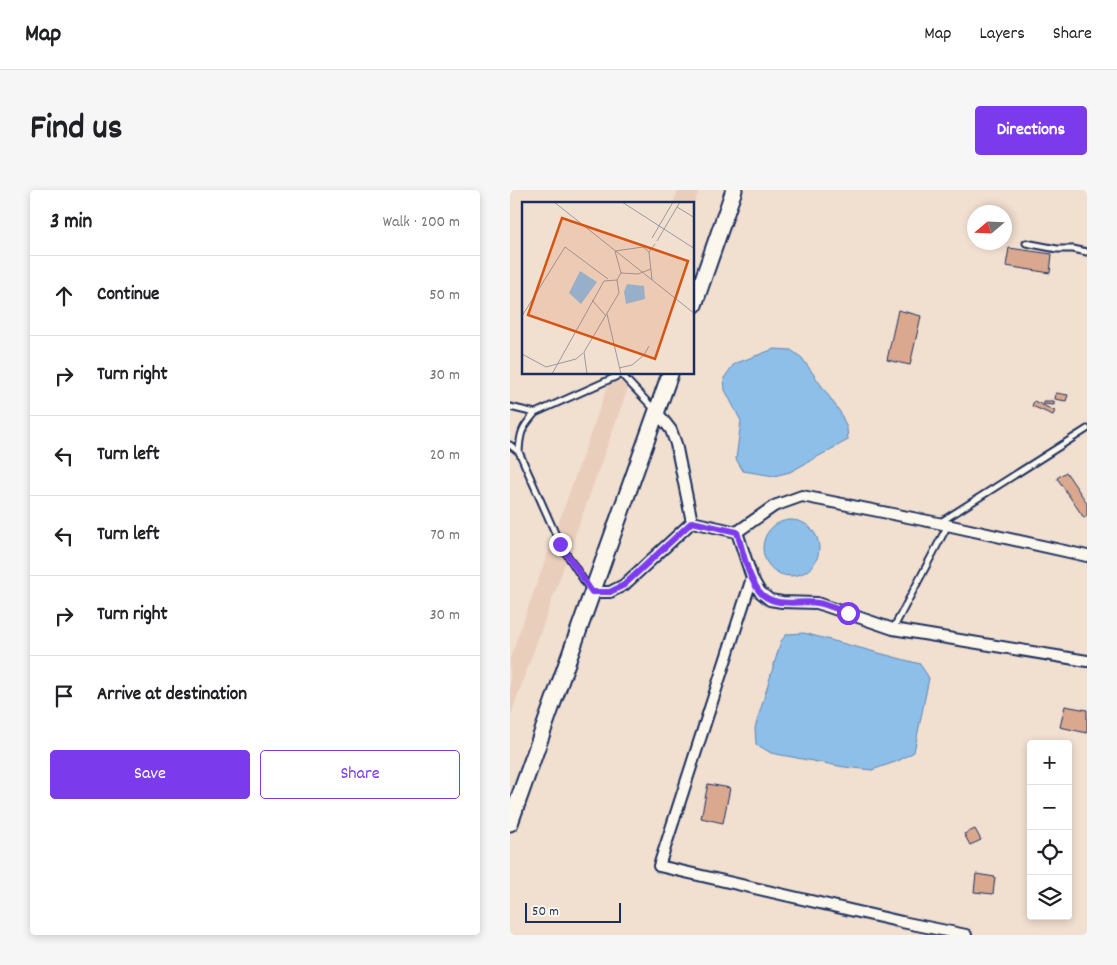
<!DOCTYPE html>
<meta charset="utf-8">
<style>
:root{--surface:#fff;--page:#f6f6f6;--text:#202124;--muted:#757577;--line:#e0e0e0;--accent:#7c3aed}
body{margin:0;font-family:Dekko,sans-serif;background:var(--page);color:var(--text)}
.controls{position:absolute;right:15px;bottom:15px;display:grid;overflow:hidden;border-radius:5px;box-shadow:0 2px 8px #0003}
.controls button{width:45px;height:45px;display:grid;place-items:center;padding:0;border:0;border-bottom:1px solid var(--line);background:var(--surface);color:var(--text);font:25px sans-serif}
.compass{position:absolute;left:457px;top:15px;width:45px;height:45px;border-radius:50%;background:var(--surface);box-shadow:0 2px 8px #0003;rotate:251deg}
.scale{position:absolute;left:15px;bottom:12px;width:96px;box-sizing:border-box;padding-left:5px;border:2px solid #1b2f5e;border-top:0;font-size:14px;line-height:18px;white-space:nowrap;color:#1b2f5e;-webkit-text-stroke:4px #fbf7ec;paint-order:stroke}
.stop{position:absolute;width:15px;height:15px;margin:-11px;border:4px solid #7c3aed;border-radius:50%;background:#fff}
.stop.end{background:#7c3aed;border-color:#fff;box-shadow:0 1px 5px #0008}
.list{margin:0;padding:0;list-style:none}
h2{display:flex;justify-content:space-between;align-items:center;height:65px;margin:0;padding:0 20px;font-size:21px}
h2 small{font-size:16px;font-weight:400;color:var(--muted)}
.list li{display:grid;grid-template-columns:32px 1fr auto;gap:15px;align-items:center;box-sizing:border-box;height:80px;padding:0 20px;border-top:1px solid var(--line)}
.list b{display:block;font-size:19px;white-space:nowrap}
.list em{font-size:16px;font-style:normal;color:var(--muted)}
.actions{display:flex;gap:10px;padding:15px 20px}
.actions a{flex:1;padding:11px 0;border:1px solid var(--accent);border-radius:5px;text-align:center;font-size:18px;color:var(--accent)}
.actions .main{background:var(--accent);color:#fff}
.icon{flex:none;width:28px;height:28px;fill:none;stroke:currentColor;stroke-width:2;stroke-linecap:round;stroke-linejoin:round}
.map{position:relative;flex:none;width:577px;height:745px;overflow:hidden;border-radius:5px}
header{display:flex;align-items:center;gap:30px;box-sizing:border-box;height:70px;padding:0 25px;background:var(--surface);border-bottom:1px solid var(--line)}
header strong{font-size:24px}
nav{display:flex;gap:28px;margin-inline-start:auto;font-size:18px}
.intro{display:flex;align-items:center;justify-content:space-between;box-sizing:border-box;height:120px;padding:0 30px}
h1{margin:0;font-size:35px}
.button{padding:12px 22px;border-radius:5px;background:var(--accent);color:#fff;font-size:18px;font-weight:700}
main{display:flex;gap:30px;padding:0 30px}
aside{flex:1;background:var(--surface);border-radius:5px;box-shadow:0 2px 8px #0003}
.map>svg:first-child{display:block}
</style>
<header>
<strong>Map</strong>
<nav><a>Map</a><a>Layers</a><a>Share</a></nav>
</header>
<div class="intro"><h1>Find us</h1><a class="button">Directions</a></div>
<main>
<aside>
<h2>3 min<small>Walk · 200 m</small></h2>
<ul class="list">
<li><svg class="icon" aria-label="ahead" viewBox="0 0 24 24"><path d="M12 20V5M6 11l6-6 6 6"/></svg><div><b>Continue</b></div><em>50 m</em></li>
<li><svg class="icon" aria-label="right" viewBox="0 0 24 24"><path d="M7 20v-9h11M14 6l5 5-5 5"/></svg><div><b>Turn right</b></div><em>30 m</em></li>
<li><svg class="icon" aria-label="left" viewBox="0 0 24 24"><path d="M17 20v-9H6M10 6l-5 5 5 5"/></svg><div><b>Turn left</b></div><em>20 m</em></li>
<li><svg class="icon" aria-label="left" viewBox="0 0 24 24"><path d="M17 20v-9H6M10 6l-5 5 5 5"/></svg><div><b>Turn left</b></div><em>70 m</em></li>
<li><svg class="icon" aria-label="right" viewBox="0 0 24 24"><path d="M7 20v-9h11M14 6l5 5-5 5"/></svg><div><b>Turn right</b></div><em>30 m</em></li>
<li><svg class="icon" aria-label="arrive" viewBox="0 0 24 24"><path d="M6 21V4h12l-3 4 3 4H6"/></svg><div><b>Arrive at destination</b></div></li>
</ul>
<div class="actions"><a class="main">Save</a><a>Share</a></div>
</aside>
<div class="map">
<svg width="577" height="745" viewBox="0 0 577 745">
<rect width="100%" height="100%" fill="#f1dfd0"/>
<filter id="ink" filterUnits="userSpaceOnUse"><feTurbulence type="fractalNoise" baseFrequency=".02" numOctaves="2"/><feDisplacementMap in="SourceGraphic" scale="10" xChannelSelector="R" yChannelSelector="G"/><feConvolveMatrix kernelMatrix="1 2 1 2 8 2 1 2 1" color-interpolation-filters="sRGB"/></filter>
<g filter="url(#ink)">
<path fill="#eacebc" d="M168 0H189L184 15V14H163Z
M102 184H123L0 527V468Z"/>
<path fill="#8dbfe9" stroke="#5f85b1" d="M264 159 281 160 292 168 330 222 337 238 338 250 280 282 264 286 233 281 226 269 231 231 215 200 214 188 224 174Z
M253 358a28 28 0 1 1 56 0a28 28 0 1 1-56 0Z
M294 443 410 474 419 488 404 562 388 571 362 580 334 577 261 563 246 554 245 538 271 451 277 444Z"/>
<path fill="#daa88e" stroke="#1b2f5e" d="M499 58 542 64 540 83 496 76Z
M388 120 411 126 400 175 377 170Z
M546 203 558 205 556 211 545 209Z
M524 211 545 221 543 225 522 216Z
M533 211H544V215L533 214Z
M556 282 577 313V326L574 328 547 288Z
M555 516 577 520V543L550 537Z
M198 594 220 598 213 633 191 628Z
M465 639 471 650 460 655 454 644Z
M466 684 485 687 483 704 464 702Z"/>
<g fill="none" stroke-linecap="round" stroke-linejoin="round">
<g stroke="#1b2f5e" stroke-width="9">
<path id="service" d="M516 53 547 59H563L577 62
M111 184 145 220
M0 217 25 223 112 184
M25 223C12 238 10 242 9 262L50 354 80 400
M0 255 9 262
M429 333 577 239
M383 439 438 335"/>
</g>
<g stroke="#1b2f5e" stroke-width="14">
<path id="minor" d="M147 222 161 240 166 254 182 332
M182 332 227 342 264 316 292 306 428 333 577 366
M227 342 242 388 250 402 260 410 272 412 307 413 383 439 577 471
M242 388 149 676 392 732 456 745
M82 402H100L114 395 182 332"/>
</g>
<g stroke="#1b2f5e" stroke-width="19">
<path id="primary" d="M184 115 224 0
M0 633 160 184"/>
</g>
<use href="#service" stroke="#fbf7ec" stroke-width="5"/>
<use href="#minor" stroke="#fbf7ec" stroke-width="10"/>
<use href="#primary" stroke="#fbf7ec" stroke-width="15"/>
</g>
</g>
<g fill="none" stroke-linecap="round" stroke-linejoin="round" filter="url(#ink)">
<path stroke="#7c3aed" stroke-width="6" d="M50 354 82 402H100L114 395 182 332 227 342C233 361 237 385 249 401 263 419 289 410 308 413 319 415 328 420 338 423"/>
</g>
<g transform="translate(12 12)">
<rect width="172" height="172" fill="#f1dfd0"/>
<path d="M58 69 75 80 59 102 47 91ZM105 82 122 84 123 97 104 102 102 90Z" fill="#8dbfe9"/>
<path fill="none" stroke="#9b99a2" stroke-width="1" d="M32 0 173 112M100 0 173 47M155 5 173 16M130 36 151 0M135 39 158 0M99 71 93 49 121 45 127 50M99 71 116 72 129 67M130 78 127 50 133 42M70 98 84 114M85 112 99 172M0 114 43 45 86 77M0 152 24 165 54 157 61 151M97 166 110 163 122 153 127 144M30 172 82 79 95 78M65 172 62 150 97 91 95 78 99 71"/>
<path fill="#d45514" fill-opacity="0.15" stroke="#d45514" stroke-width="2.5" d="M40 16 166 59 133 157 6 113Z"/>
<rect width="172" height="172" fill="none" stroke="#1b2f5e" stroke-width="2.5"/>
</g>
</svg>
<div class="controls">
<button>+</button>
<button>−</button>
<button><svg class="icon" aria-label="locate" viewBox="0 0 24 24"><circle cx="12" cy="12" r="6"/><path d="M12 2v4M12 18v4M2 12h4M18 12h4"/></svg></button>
<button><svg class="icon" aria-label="layers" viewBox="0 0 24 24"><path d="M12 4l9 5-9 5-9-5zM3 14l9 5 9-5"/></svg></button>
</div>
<svg class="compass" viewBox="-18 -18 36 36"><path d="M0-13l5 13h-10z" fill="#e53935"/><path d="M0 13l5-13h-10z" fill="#757577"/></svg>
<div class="scale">50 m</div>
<div class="stop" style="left:338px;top:423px"></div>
<div class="stop end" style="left:50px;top:354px"></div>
</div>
</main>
